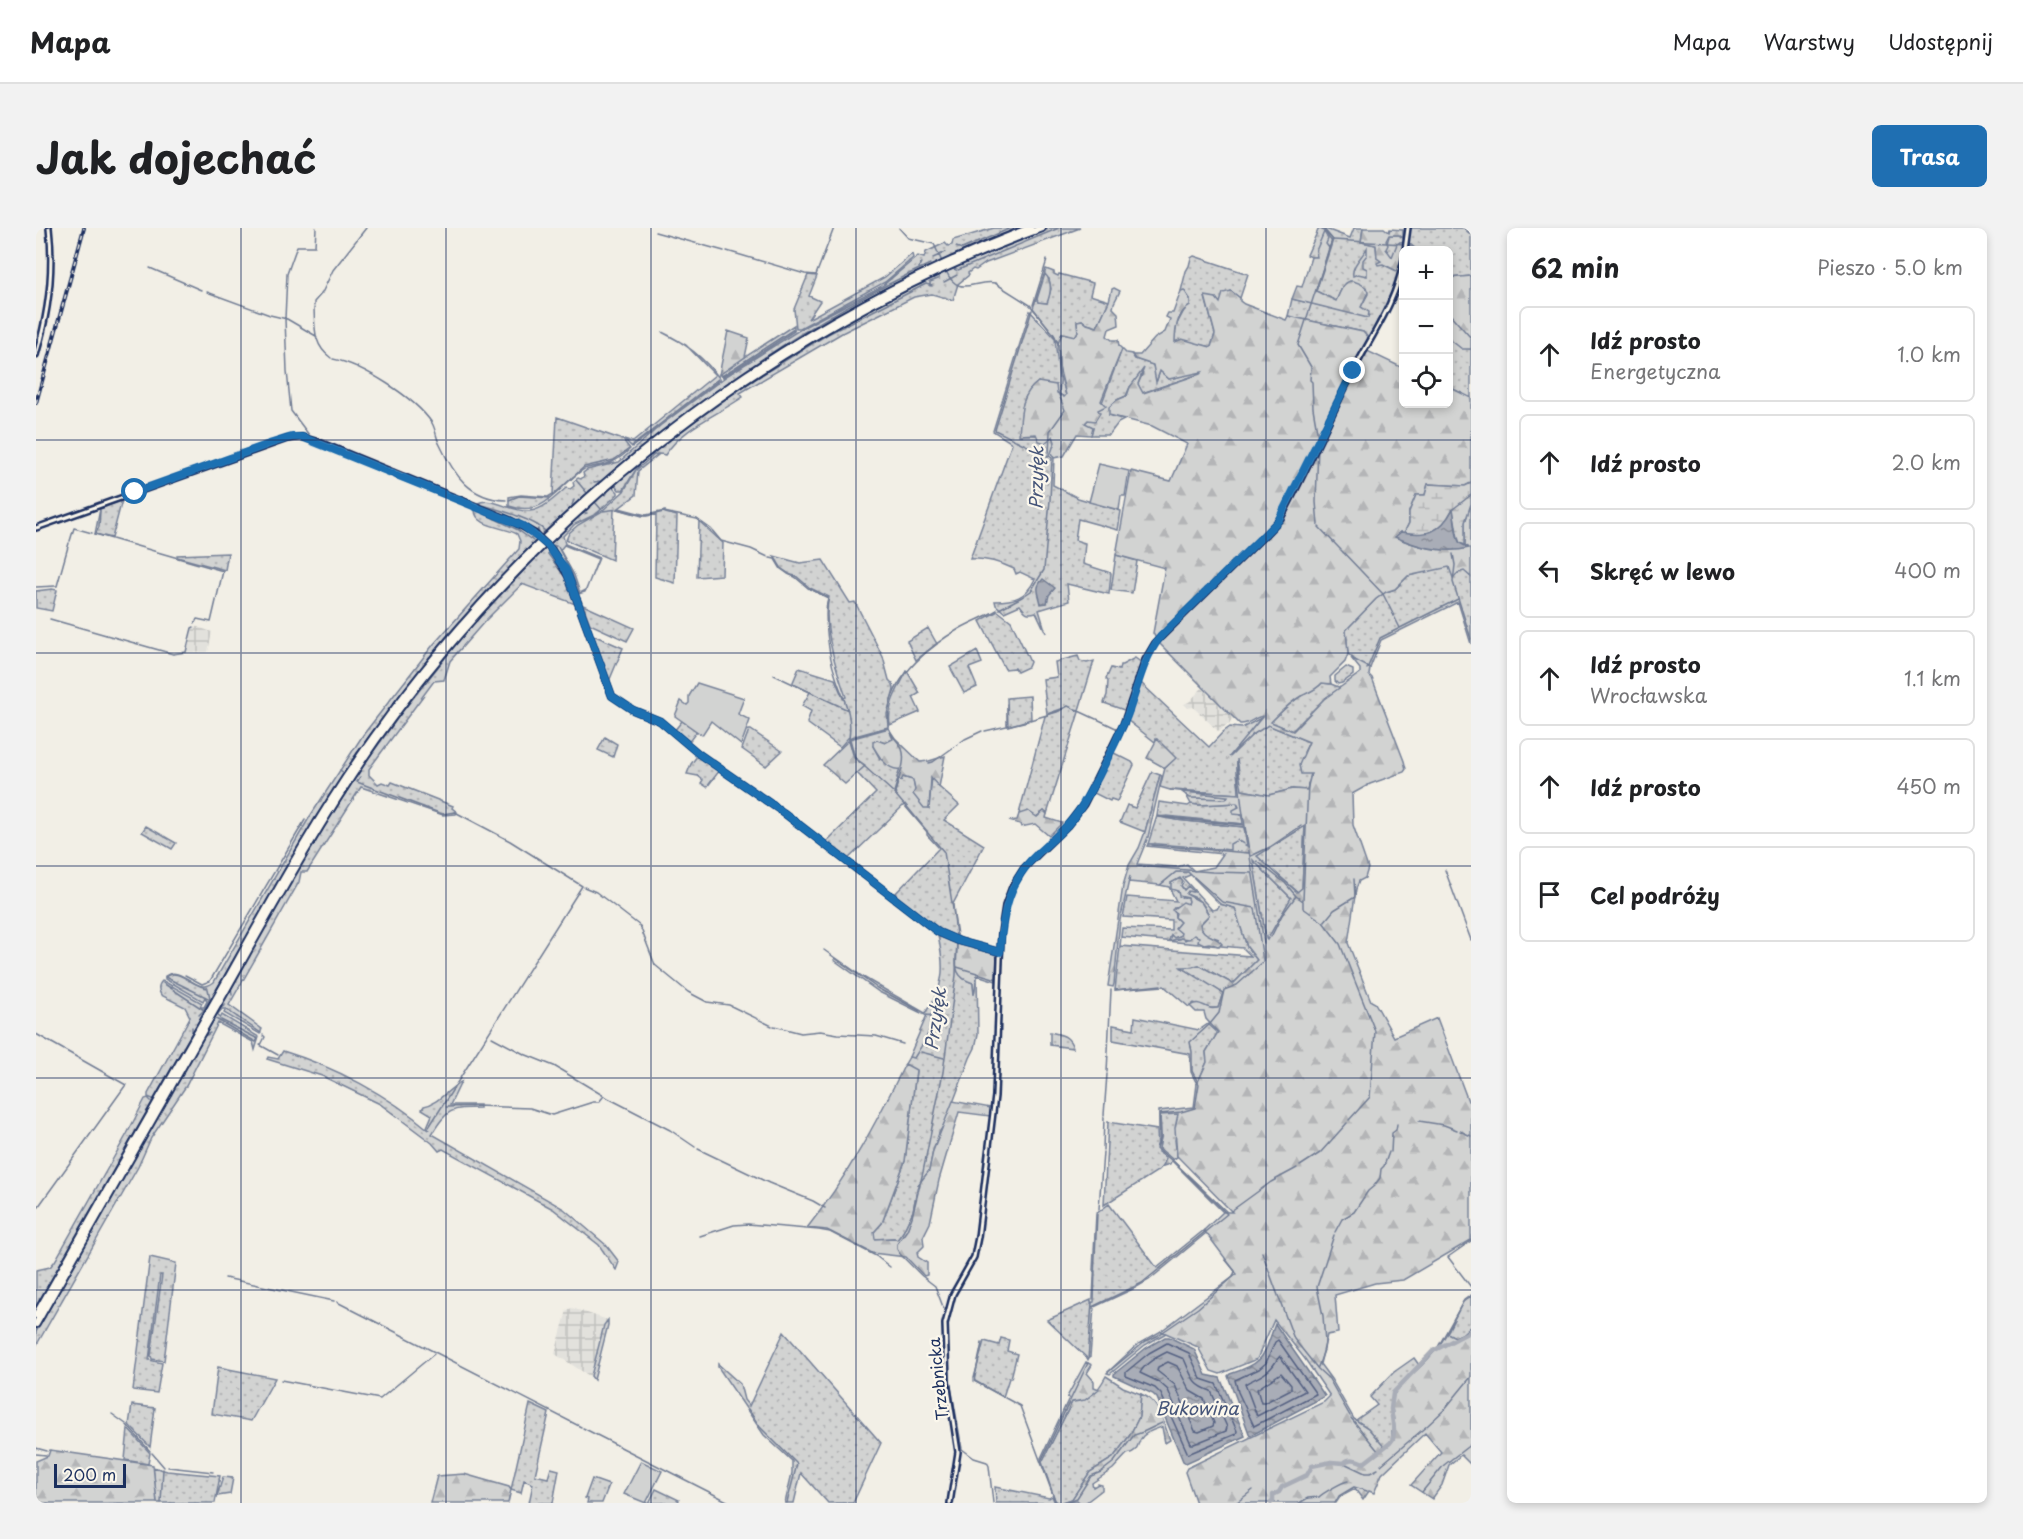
<!DOCTYPE html>
<html lang="pl">
<meta charset="utf-8">
<style>
:root{--surface:#fff;--page:#f2f2f2;--text:#202124;--muted:#757577;--line:#e0e0e0;--accent:#1f6fb2}
body{margin:0;font-family:"Playpen Sans",sans-serif;background:var(--page);color:var(--text)}
.controls{position:absolute;right:18px;top:18px;display:grid;overflow:hidden;border-radius:9px;box-shadow:0 3px 9px #0003}
.controls button{width:54px;height:54px;display:grid;place-items:center;padding:0;border:0;border-bottom:2px solid var(--line);background:var(--surface);color:var(--text);font:30px sans-serif}
.scale{position:absolute;left:18px;bottom:15px;width:72px;box-sizing:border-box;padding-left:6px;border:3px solid #1b2f5e;border-top:0;font-size:16px;line-height:21px;white-space:nowrap;color:#1b2f5e;-webkit-text-stroke:4px #fbf7ec;paint-order:stroke}
.stop{position:absolute;width:18px;height:18px;margin:-14px;border:4px solid #1f6fb2;border-radius:50%;background:#fff}
.stop.end{background:#1f6fb2;border-color:#fff;box-shadow:0 2px 6px #0008}
.list{margin:0;padding:0;list-style:none}
h2{display:flex;justify-content:space-between;align-items:center;height:78px;margin:0;padding:0 24px;font-size:26px}
h2 small{font-size:20px;font-weight:400;color:var(--muted)}
.list li{display:grid;grid-template-columns:39px 1fr auto;gap:18px;align-items:center;box-sizing:border-box;height:96px;margin:0 12px 12px;padding:0 12px;border:2px solid var(--line);border-radius:9px}
.list b{display:block;font-size:22px;white-space:nowrap}
.list p{margin:0;font-size:20px;white-space:nowrap;color:var(--muted)}
.list em{font-size:20px;font-style:normal;color:var(--muted)}
.icon{flex:none;width:33px;height:33px;fill:none;stroke:currentColor;stroke-width:2;stroke-linecap:round;stroke-linejoin:round}
.map{position:relative;flex:none;width:1435px;height:1275px;overflow:hidden;border-radius:9px}
header{display:flex;align-items:center;gap:36px;box-sizing:border-box;height:84px;padding:0 30px;background:var(--surface);border-bottom:2px solid var(--line)}
header strong{font-size:28px}
nav{display:flex;gap:33px;margin-inline-start:auto;font-size:21px}
.intro{display:flex;align-items:center;justify-content:space-between;box-sizing:border-box;height:144px;padding:0 36px}
h1{margin:0;font-size:42px}
.button{padding:15px 27px;border-radius:9px;background:var(--accent);color:#fff;font-size:21px;font-weight:700}
main{display:flex;gap:36px;padding:0 36px}
aside{flex:1;background:var(--surface);border-radius:9px;box-shadow:0 3px 9px #0003}
.map>svg:first-child{display:block}
</style>
<header>
<strong>Mapa</strong>
<nav><a>Mapa</a><a>Warstwy</a><a>Udostępnij</a></nav>
</header>
<div class="intro"><h1>Jak dojechać</h1><a class="button">Trasa</a></div>
<main>
<div class="map">
<svg width="1435" height="1275" viewBox="0 0 1435 1275">
<defs>
<pattern id="industrial-grid" width="8" height="8" patternUnits="userSpaceOnUse" patternTransform="scale(1.5)"><rect width="8" height="8" fill="#e2e1dc"/><path d="M0 4h8M4 0v8" fill="none" stroke="#c1c1bf"/></pattern>
<pattern id="grass-dots" width="8" height="8" patternUnits="userSpaceOnUse" patternTransform="scale(1.5)"><rect width="8" height="8" fill="#d2d3d2"/><path d="M2 2h.1M6 6h.1" fill="none" stroke="#b4b5b7" stroke-width="1.8" stroke-linecap="round"/></pattern>
<pattern id="forest-firs" width="22" height="20" patternUnits="userSpaceOnUse" patternTransform="scale(1.5)"><rect width="22" height="20" fill="#d2d3d2"/><path d="M5 1l3.5 6h-7zM16 11l3.5 6h-7z" fill="#b4b5b7"/></pattern>
<pattern id="wetland-marsh" width="20" height="14" patternUnits="userSpaceOnUse" patternTransform="scale(1.5)"><rect width="20" height="14" fill="#d2d3d2"/><path d="M1 5h8M5 5V1M11 12h8M15 12V8" fill="none" stroke="#b4b5b7"/></pattern>
<pattern id="water-ripples" width="26" height="14" patternUnits="userSpaceOnUse" patternTransform="scale(1.5)"><rect width="26" height="14" fill="#a9adb7"/><path d="M2 4q2-2 4 0t4 0M15 11q2-2 4 0t4 0" fill="none" stroke="#898d98"/></pattern>
</defs>
<rect width="100%" height="100%" fill="#f2efe6"/>
<filter id="ink" filterUnits="userSpaceOnUse"><feTurbulence type="fractalNoise" baseFrequency=".0167" numOctaves="2"/><feDisplacementMap in="SourceGraphic" scale="12" xChannelSelector="R" yChannelSelector="G"/><feConvolveMatrix kernelMatrix="1 2 1 2 8 2 1 2 1" color-interpolation-filters="sRGB"/></filter>
<g filter="url(#ink)">
<path fill="url(#industrial-grid)" d="M159 398 176 404 172 424 149 425 157 400Z
M1166 460 1197 490 1193 497H1190L1183 504 1157 479 1152 480 1148 476 1153 474Z
M536 1080 572 1092 568 1097 555 1149 519 1126 531 1082Z"/>
<path fill="url(#grass-dots)" stroke="#768198" stroke-width="1.5" fill-rule="evenodd" d="M958 0H986L905 34 909 43 916 40 920 42 919 39 1013 0H1044L950 35 940 42 937 41 932 45 933 47 922 56 917 72 896 66 878 69 806 105 704 165 707 169C681 187 646 200 629 227 606 220 597 249 587 262H583L578 255C622 220 666 184 713 152 773 113 836 79 901 47L903 50 904 46 900 37C879 45 858 57 837 68 792 92 749 118 706 146 557 247 420 377 321 528 248 639 185 756 119 872L112 869V866L154 789 149 779 125 767C122 762 122 757 126 753L129 754 166 775 164 779H168L171 773 169 769 167 773 129 751V748C147 736 160 769 178 754L273 590 327 507 397 417 483 321 484 313 481 306C469 299 439 299 439 282L441 280 484 298 497 307 495 310 499 311 503 305 502 301 500 304 478 291 442 277V275C456 268 477 285 494 283 508 281 520 269 530 260L534 261 538 258 537 254 542 250 545 251 548 248 547 245 551 242 583 234 625 197 692 147 768 99 846 58 882 28 888 30 890 24 909 15 912 18 916 17 917 12Z
M1283 0 1288 3 1296 14 1293 20 1286 11 1283 16 1281 29H1275L1271 27Z
M1287 0 1314 10 1318 0H1327L1325 14 1340 17 1341 30 1346 33V36L1363 44 1358 63 1334 112 1327 104 1252 88 1256 71 1332 89 1333 87 1325 79 1332 66 1330 59 1314 53 1305 62 1300 73 1280 63 1297 12Z
M1373 0H1428L1435 7V48L1413 50 1412 22H1381L1372 14Z
M1353 7H1363L1367 10 1368 14H1364L1357 29 1354 28 1350 21Z
M876 26 877 30 849 54 764 100H760L758 81 772 47 781 48 773 68 784 73 772 91 849 49Z
M1158 28 1212 46 1204 70 1195 63 1184 76 1180 70 1169 69 1179 106 1175 119 1146 112 1138 114 1141 96 1154 71 1148 63H1145L1150 43 1153 38 1155 30Z
M1010 41 1018 44V46L1022 48 1023 46 1057 55 1054 67 1073 73 1061 99 1051 96 1046 92 1041 93 1042 104 1039 109 1026 105 1022 116 1019 108 997 80ZM1013 51 1015 61 1011 75 1002 74 1001 71 1007 53Z
M994 83 1019 110 1023 150 1025 149 1030 167 1028 169 1002 154C984 167 985 186 984 207H1016L1019 213 1016 225 1018 230 1017 257 1042 270 1085 283 1082 302 1042 291 1039 312 1049 315 1047 336 1075 345 1073 366 1031 356 1033 373 1003 382 1010 405 1000 384C991 387 989 384 984 377L968 384 960 377 959 373C978 373 990 370 999 351L984 344 980 346 978 341C965 335 949 330 934 331L976 215 957 203Z
M758 97V103L687 149 683 146Z
M626 104C650 115 668 130 684 151L596 219 588 211 597 214 679 147 650 117Z
M1412 110 1426 120 1435 121V170L1413 159Z
M1086 121 1090 125 1096 126 1099 131 1117 137 1121 152 1124 143 1133 151 1167 143 1164 146 1106 165 1102 156 1107 145 1094 159 1090 168 1081 172 1073 187 1088 192 1082 195 1073 207H1055L1057 199 1048 196 1064 180Z
M521 189 587 212 594 221C584 231 575 236 561 238 556 239 553 239 548 241 521 258 511 290 473 278V269L485 267 512 269 517 266Z
M618 227H622L602 243 600 267 583 280 610 287 629 283V285L641 288 639 355 619 349 620 287 606 288 582 281 578 282 576 332 530 312 533 305 542 297 565 284 588 263 600 242Z
M576 258 582 264V266L560 286 539 296 527 308 529 316 563 330 549 364 542 366 530 339 518 320 520 318 517 317 511 322 512 325 515 323 527 341 542 377 486 356 449 393 414 433 408 452 398 453 333 541V547L342 556 346 554 354 557 356 554 417 578 416 580 421 584 420 586 407 587 325 559 271 644H265L263 654 193 777 226 801 224 806 188 785 190 781H186L182 786 184 791 186 787 223 809 219 822 217 814 182 795 150 858 115 910 102 939 0 1118V1101C66 984 133 867 199 751 248 664 295 575 355 496 421 409 494 330 576 258ZM528 317 562 331 550 362 544 365 538 347 524 322Z
M86 272 76 310 59 306 64 281Z
M663 293 687 315 686 347 661 349Z
M192 325 189 342 141 329V327Z
M1080 327 1101 333 1096 365 1075 362Z
M738 328 764 335 787 332 814 375 819 374 847 429 853 452 857 456 858 461 851 486 852 499 812 510 804 519 771 495 775 483 766 478 774 464 757 456V454L763 440 799 451 807 470 810 469C801 444 786 396 793 369L774 360 760 348 755 347 746 341Z
M1413 338 1418 350 1422 345 1428 342 1435 349V416L1422 374 1345 412 1334 440 1324 436 1312 426 1310 402 1340 371 1350 364 1359 361 1372 348Z
M16 361 21 362 16 383 0 380V363Z
M547 377 598 400 591 413 554 396Z
M962 383 975 393 994 434 992 439 981 444 978 440 969 441 944 393Z
M892 400 901 416 880 432 871 413Z
M557 407 587 420 574 451 572 452Z
M941 423 946 435 933 440 941 459 928 465 914 439Z
M1042 428 1044 433 1051 435 1058 433 1043 482 1039 481 1043 484 1011 586 1008 583 1000 589 983 586 1009 488 1028 480 1011 486 1007 451 1021 449 1019 434Z
M1099 430 1106 435 1091 483 1068 475 1071 467 1072 453 1070 451 1075 440 1083 442 1084 437H1086Z
M1310 439 1317 442V447L1306 455 1302 456 1299 453V448Z
M871 443 884 465 877 469 884 484 854 497C851 475 862 462 871 443Z
M1105 455 1173 519 1187 504 1194 499 1206 500 1225 490 1194 529 1216 507 1232 497 1273 514 1268 524 1275 546 1271 562 1256 561 1233 567 1205 562 1201 533V546L1204 566 1134 562 1124 559 1129 540 1139 530 1120 511 1119 514 1091 492Z
M1286 455 1295 456 1305 460 1288 471 1256 503 1234 494C1244 485 1253 475 1265 468 1273 464 1280 462 1286 455Z
M994 468 995 491 972 498 971 470Z
M646 493 661 503 652 515 638 503Z
M853 500 857 511 849 515 841 512 837 518 844 531 865 541 858 564 861 567 859 564 863 551 865 552 866 549 877 552 879 562 893 580 896 548 903 559 923 577 908 592 948 617 917 676 920 709 904 703 858 667 903 620 891 607V603L869 576 811 632 790 614 840 565 821 545 829 537 819 530 814 511Z
M713 502H715L746 523 730 538 706 521Z
M569 509 581 516 577 529 562 522Z
M1076 524 1096 534 1098 537 1081 573 1075 571 1074 573 1056 564Z
M662 527 684 542 671 559 665 555 667 552 662 548 651 546 655 536Z
M1116 544 1124 547 1109 604 1084 594 1091 577 1099 580Z
M1146 564 1193 568 1190 571 1154 570Z
M1123 574 1152 578 1155 576 1163 577 1201 575 1208 596 1131 588 1124 589 1140 592 1208 599 1212 619 1195 622 1112 616 1121 588Z
M110 598 140 615 136 621 106 604Z
M1269 598 1266 660 1262 664 1220 628Z
M1217 632 1255 670 1231 712 1230 711Z
M1140 644H1153L1154 647 1147 650 1176 682 1181 681 1184 676 1199 680 1211 719 1221 732 1197 756 1163 737 1146 740 1156 744 1187 765 1182 780H1173L1158 775 1153 779 1128 758 1079 762 1086 700 1135 702V692L1087 689 1091 669 1140 673 1133 659 1124 657ZM1144 651 1145 658 1149 662 1157 664 1151 663 1150 666 1160 670 1168 678 1173 687 1164 697C1165 706 1175 708 1183 711L1158 707 1149 712 1145 710 1133 713 1135 707 1137 710 1144 708 1145 705 1140 699 1144 694 1139 689 1138 679 1152 676 1153 673 1152 670H1146L1135 655ZM1085 709 1207 720 1215 728 1084 718Z
M902 708 921 716C920 734 916 749 937 755L938 766 941 747 942 806 939 820 934 830 910 893 903 905 897 923 893 943 882 957 877 983 867 1004 861 1012 858 1010 838 1011V1004L846 995 869 933 880 843 869 836 873 829 878 830C885 817 897 803 895 787L891 788 843 764 798 732 800 730 827 749 889 785C909 759 909 739 902 708Z
M1099 789 1163 802 1172 796 1182 805 1170 824 1171 834 1161 856 1155 844 1154 826 1077 812V797L1098 801Z
M1014 804C1026 807 1033 807 1037 820L1014 817Z
M247 823C299 839 352 867 393 902L391 899 396 887 386 881 388 878C402 876 412 861 425 854L414 877H444V880C415 880 411 881 396 906L528 981 570 1017 583 1034 580 1042 563 1017 517 981 407 921 403 923 396 915 344 876 286 848 231 831 232 829 242 831Z
M112 870 117 875 0 1082V1042L14 1039 19 1033 91 906 109 871Z
M1124 886H1143L1139 912 1141 929 1136 932 1191 984H1187L1123 920 1125 909Z
M1072 894 1121 902 1122 924 1131 930 1129 935 1123 942 1068 977Z
M1073 976 1121 1040 1168 1002 1170 1005 1113 1052 1099 1060 1058 1079 1054 1129 1052 1131 1011 1092 1055 1072V1075L1058 1074 1059 1043 1057 1042 1060 986Z
M114 1029 140 1035 128 1133 116 1131 115 1128 126 1047H124L113 1132 126 1135 121 1165 97 1162Z
M1435 1068V1098L1426 1106 1419 1109 1411 1105 1427 1074Z
M572 1092V1097L558 1152 555 1148 568 1097Z
M1125 1103 1130 1105 1109 1117 1074 1146 1071 1145 1102 1116Z
M748 1104 845 1215 817 1275H792L765 1245 758 1275H749L756 1245V1233L728 1207 682 1139V1136L704 1156 708 1172 713 1178Z
M965 1110 973 1112 971 1123 981 1126 975 1150H973L967 1169 939 1153 938 1150 948 1113 963 1117Z
M1378 1130 1383 1137 1356 1165V1208L1355 1213 1348 1219 1332 1200 1320 1192 1341 1177 1334 1169 1358 1144Z
M182 1139 239 1150 215 1193 176 1186Z
M1070 1148 1087 1159 1105 1166 1103 1189 1094 1207 1077 1230 1054 1244 1036 1271 1023 1275 1019 1272 1006 1234 1036 1174C1054 1173 1062 1163 1070 1148Z
M494 1176 513 1185 499 1247 512 1250 515 1240 523 1242 517 1275H493L497 1256 488 1252 485 1265 475 1262Z
M96 1177 119 1180 114 1219 93 1197Z
M92 1201 114 1225 112 1236 89 1232Z
M117 1239 131 1243 184 1248 179 1275H121Z
M187 1249 197 1250 194 1266 181 1268Z
M556 1251 573 1257 566 1275H551L552 1271 549 1270Z
M959 1259 1013 1270 1016 1268 1019 1275H960Z
M620 1261 643 1272 641 1275H613Z"/>
<path fill="url(#forest-firs)" stroke="#768198" stroke-width="1.5" fill-rule="evenodd" d="M1327 0H1348L1353 4 1354 1 1367 2V10L1363 7H1353L1350 13 1352 17 1350 21 1356 29 1361 16 1364 14H1368L1363 44 1347 36 1342 37 1341 35 1345 33 1341 30 1340 17 1325 14Z
M1288 4 1292 11 1290 16 1293 20 1280 63 1300 73C1304 65 1308 49 1320 54 1326 56 1329 58 1332 64L1325 79 1333 84 1332 90 1256 71 1261 58 1266 59 1275 29H1281L1280 23Z
M1331 20V27L1327 32V39L1331 41V48L1322 46 1317 48C1315 38 1326 29 1331 20Z
M1009 46C1017 54 1015 65 1011 75L1002 74 1001 71Z
M1435 48V121H1426L1412 110 1413 50Z
M1078 60 1084 63 1078 75 1077 80 1082 85 1083 97 1073 101 1071 108 1076 112H1082L1083 118 1086 121 1065 173 1070 178 1062 182 1064 185 1059 193 1052 192 1049 195 1057 199 1055 207 1041 206 1028 228 1018 230 1015 225 1019 214 1017 208 1009 215 1003 213 1000 206 983 207C985 186 984 167 1002 154L1020 157 1021 165 1028 169 1030 167 1023 139 1022 116 1026 105 1039 108 1042 104 1041 93 1046 92 1051 96 1061 99 1073 73 1076 61Z
M1148 62 1154 71V78C1141 85 1139 101 1139 114L1146 111 1175 119 1179 106 1169 68 1180 70 1184 75 1187 65 1195 63 1204 70V73L1208 76 1250 92 1252 88 1327 104 1334 112 1329 122 1367 140 1368 176H1412L1413 159 1435 170V255L1429 258 1392 256 1389 267H1380L1373 284V295L1368 305 1365 304 1360 309C1381 319 1409 326 1432 319L1429 317V294L1435 276V349L1428 343 1422 345 1417 350 1413 339 1372 348 1359 361 1350 364 1340 371 1310 402 1312 426 1309 434 1294 449 1295 456 1286 455C1280 462 1273 464 1265 468 1253 475 1244 485 1235 494L1257 503 1288 471 1324 445V441L1315 430 1334 440 1333 447 1336 450 1368 533 1370 541 1368 544 1334 556 1316 566 1317 597 1332 640 1329 650 1323 653 1320 661 1312 715 1335 773 1339 775 1358 809 1401 790 1432 873H1435V1012L1367 1052 1339 1055 1299 1067 1302 1105 1291 1107 1284 1136 1295 1151 1318 1191 1332 1200 1349 1220C1370 1203 1350 1186 1358 1167 1362 1156 1376 1147 1384 1139 1395 1129 1404 1118 1411 1105L1419 1109 1426 1106 1435 1098V1237L1425 1227 1413 1237 1406 1257 1396 1271 1375 1257 1405 1224 1389 1205 1346 1246 1338 1265 1333 1263 1327 1272 1319 1261 1304 1269 1300 1275H1160L1149 1244 1151 1240 1288 1174 1294 1168 1269 1131 1238 1092 1221 1131 1184 1146 1175 1143 1162 1119 1125 1103 1201 1046 1168 1002 1187 984H1196L1141 928 1139 900 1142 886 1124 887 1125 909 1123 920 1136 931 1134 936 1127 938 1130 930 1120 920 1123 912V883L1158 879 1161 856 1171 834 1170 824 1182 804 1170 791 1168 784H1160L1154 778C1163 772 1166 778 1174 780 1176 781 1179 780 1182 780L1187 765 1145 739H1156L1163 737 1197 756 1221 732 1211 719 1199 680 1184 676 1152 644H1140L1124 657 1093 654 1094 648 1084 692 1078 756 1077 759 1072 758 1087 658 1093 637 1103 620 1109 604 1124 547 1126 548 1112 609 1101 636 1141 639 1151 636 1158 643 1178 639 1187 626 1111 618 1112 616H1122L1194 622V616L1201 612 1211 618 1208 599 1140 592 1121 588 1207 596 1206 587 1197 586V582L1203 579 1201 575 1163 577 1155 576 1150 567 1154 570 1190 571 1192 568 1134 562 1203 566 1201 531 1206 562 1233 567 1256 561 1271 562 1275 546H1265L1263 537 1273 514 1232 497 1216 507 1193 529 1227 488C1218 489 1213 497 1204 496L1122 414 1117 405 1129 340 1080 327 1095 243 1135 253 1151 216 1116 198 1073 187V179L1081 172 1091 168 1094 159 1108 140 1102 156 1107 165 1164 146 1166 144 1133 151 1124 143 1120 154 1117 137 1099 131 1096 127H1104L1119 110 1129 104 1134 91 1130 89 1132 85H1137L1145 63ZM1269 598 1266 660 1261 664 1221 628ZM1217 632 1255 670 1231 712 1230 711Z
M692 103 713 110 709 129 683 147Z
M853 501 859 510 884 534 893 533 909 528 903 559 895 550 893 580H888L877 566 879 562 877 552 867 549 865 553 861 550 864 541C851 543 843 528 837 518V514L841 512 849 515 857 511Z
M1121 511 1140 530 1129 540 1111 530Z
M813 512 818 530 829 538 809 556 787 537Z
M992 583 1001 589 1008 583 1011 586 1010 590 1026 595 1013 608 999 596 985 599 984 596 973 593 981 592 983 586Z
M1144 650 1147 654 1145 658 1148 662 1152 658 1158 664 1152 663 1150 666 1165 674 1173 687 1164 696C1166 709 1180 707 1186 716L1182 718 1173 715 1168 716 1162 713 1163 709 1158 707 1153 711 1145 710 1133 713 1135 707 1138 710 1144 708 1145 705 1139 700 1144 694 1139 689 1140 685 1136 682 1147 674 1152 676 1153 673 1152 670 1143 668 1142 663 1135 661V655Z
M921 716 959 726 961 729 960 753 941 747 938 767 937 755C915 748 921 735 921 716Z
M891 787 895 788C897 803 885 818 878 830L873 829Z
M869 836 880 842 869 933 846 995 838 1004 839 1011 858 1010 861 1012 867 1004 877 983 882 957 893 943 897 923 917 873 955 880 954 888 923 884 903 952 894 995 887 1009 888 1018 881 1025 882 1029 891 1035V1047L888 1048 870 1029 836 1025 791 1002 771 1000C811 950 841 893 869 836Z
M1050 1134 1056 1137 1051 1145 1058 1153V1159L1063 1161 1049 1172 1036 1174 1006 1234 1005 1230 1033 1170 1031 1169Z
M1105 1166C1124 1173 1127 1194 1134 1212L1129 1215 1126 1199C1120 1201 1112 1203 1107 1208 1100 1215 1104 1224 1091 1226L1077 1241 1056 1255 1057 1259 1062 1256 1066 1257V1262L1049 1275H1044L1041 1272 1025 1275 1036 1271 1054 1244 1077 1230 1094 1207 1103 1189Z
M14 1222 117 1237 121 1275H0V1233L12 1228Z
M428 1246 473 1259 475 1262 472 1275H394L401 1248Z"/>
<path fill="url(#wetland-marsh)" stroke="#768198" stroke-width="1.5" d="M1435 255V276L1429 294V317L1424 315C1419 304 1421 293 1416 282 1405 304 1391 308 1368 305L1373 295V284L1380 267H1389L1392 256 1429 258Z"/>
<path fill="#d2d3d2" stroke="#768198" stroke-width="1.5" d="M1063 236 1093 243 1089 268H1085L1083 282 1053 274Z
M661 455 708 470 702 486 714 492 705 517 675 493 666 507 639 488 645 473 651 477 653 475V468Z
M605 1233 626 1243 610 1275 588 1266Z"/>
<path fill="url(#water-ripples)" stroke="#707b93" stroke-width="1.5" d="M1417 281C1419 288 1419 310 1424 315 1426 317 1430 318 1433 320 1409 326 1382 319 1359 309L1365 304C1391 308 1404 306 1417 281Z
M1007 351 1019 360 1013 367 1011 375 1005 376C1003 365 998 360 1007 351Z
M1239 1096 1289 1168 1214 1208 1192 1148 1194 1146C1229 1135 1227 1129 1239 1096Z
M1129 1109H1133L1158 1121 1170 1147 1184 1150 1209 1208 1150 1235 1147 1233 1121 1170 1117 1166 1078 1148V1146L1110 1120Z"/>
<g fill="none" stroke-linecap="round" stroke-linejoin="round">
<path stroke="#546182" stroke-width="1.5" d="M1242 1112 1280 1166 1218 1198 1202 1164 1199 1152 1223 1141 1230 1135 1239 1114Z
M1131 1115 1153 1125 1165 1151 1180 1156 1201 1203 1200 1206 1152 1226 1125 1166 1119 1160 1090 1148V1144L1113 1125Z
M1131 1124 1148 1131C1156 1148 1156 1157 1175 1163L1191 1199 1190 1203 1158 1216H1155L1132 1162 1123 1154 1104 1145C1109 1135 1121 1129 1131 1124Z
M1244 1128 1269 1163 1221 1188 1209 1156C1217 1151 1228 1148 1235 1140 1239 1136 1240 1132 1244 1128Z
M1132 1134 1141 1138 1154 1163 1168 1171 1178 1195 1177 1198 1163 1204 1159 1203 1139 1157 1121 1143 1122 1139Z
M1245 1145 1255 1157V1161L1228 1175H1225L1221 1161Z"/>
<path stroke="#707b93" stroke-width="1.5" d="M863 0 872 10 898 16 907 36
M1286 0 1296 11
M1428 0 1435 6
M619 4 688 23
M1297 12 1368 16
M1372 16 1379 22
M920 19 926 21 975 0
M691 23 769 46 780 47 798 0
M897 30 910 24
M114 40 165 62
M883 40 884 36 886 35
M922 42 1023 0
M910 43C923 71 938 51 959 55L994 77 1016 104
M908 54 921 47
M894 58V54L902 51
M171 64 234 87 251 91 280 108
M997 77 1011 32
M278 78V74L286 65 297 42 330 0
M278 80C279 100 277 117 295 130
M996 82 959 202 1012 228
M1412 84 1435 110
M297 131C327 137 378 169 396 195 400 202 400 210 404 217 418 247 434 271 470 272
M686 148 758 101
M700 163 792 106 890 56 896 58
M273 207 255 183 251 143 249 91 251 46 261 18H279L280 0
M1282 209 1277 180 1276 154 1274 152 1275 139 1262 117 1296 12
M627 216 652 197
M285 218 436 279
M596 218 682 151
M540 252 551 265
M558 254 565 253C666 169 774 91 894 36
M553 263 562 255V253
M570 267 573 261
M473 272 483 268 514 270 548 239 578 232 593 221
M561 272 567 266
M559 274 565 281
M443 276C460 281 498 291 509 303
M536 277 538 272
M66 280 73 276
M1417 281 1435 267
M441 282 482 302 497 313
M567 283 582 281 610 288 628 284 661 291 675 301 685 313 715 321 732 329
M55 284 60 280
M546 286 551 285
M40 288 50 284
M535 295 557 275
M1282 297 1280 274 1282 218
M1283 299 1347 366 1364 400
M60 305 63 299 64 283
M59 306 187 343 175 394 161 391 159 395
M506 306 549 267
M34 313 38 300 56 305
M522 319 535 344 543 366
M512 326 529 349 542 380
M1417 326 1419 337 1417 354 1435 411
M734 330 739 331 745 341 752 346 759 349 772 360 792 370C787 388 793 428 799 446 806 470 817 483 813 510
M21 358 33 315
M0 359 20 358
M544 370 546 375
M963 381 986 369 995 363 1008 342 1014 272 1016 230 1013 228 1014 203 1029 182 1023 167 1024 153 1022 115 1017 105
M14 391 137 426 150 424 156 400 158 399
M441 392 508 321
M1331 441 1344 410 1422 371
M738 447 812 482
M971 476V497
M1061 491 1082 501
M994 492 1021 484 1032 478 1060 491
M853 498C853 492 851 486 853 480 859 447 895 417 923 401 935 394 949 389 961 382
M853 500C855 509 863 513 866 521 871 534 862 551 859 564
M949 503 992 493
M813 511 819 530 858 565 908 624 921 707 920 747 907 844 887 944 876 989 871 1002 861 1016V1021L864 1026 886 1048 899 1058 909 1084
M316 532 361 471 410 409 451 363 500 313
M893 535 897 534 929 511 946 503
M1201 535 1206 580 1228 715
M304 542 308 545
M319 549 366 484 433 400
M324 549 321 554 406 586 419 584 474 613 546 658 393 899
M739 582 815 640
M1122 589 1208 597
M1116 617 1213 625
M1215 628 1234 619 1265 598
M1221 633 1249 655 1260 668 1246 687 1235 709
M1101 638 1176 644 1216 645
M818 642 906 709 959 726 961 728V751L921 739
M1409 642 1435 712
M1158 649 1186 674 1219 680 1227 732V734L1201 757 1188 762 1183 785 1174 796
M548 659 560 664 604 698 619 737 652 764 671 774 693 777 736 798
M1260 668 1267 673V680L1287 694 1304 716 1339 803 1334 869 1313 892
M1267 672 1272 555
M1288 694 1298 682 1319 669 1318 651
M922 709 958 721
M788 722 841 760 884 783
M149 747 166 756 174 753 269 592
M127 755 168 782 163 787
M195 759 196 767
M172 760C157 760 142 738 129 749L174 771
M1079 762 1125 757
M176 769 276 597 307 548
M184 778 269 629 316 554
M168 781 174 770 172 761
M191 782 225 805
M178 790 220 814 222 811 185 792
M738 798 765 805 784 803 802 806 840 808 867 816
M157 803 166 788
M0 806 90 857
M168 808 174 805
M456 809 488 826 518 838 568 868 634 902 659 919
M224 817 242 827
M225 817 229 809 227 807
M885 824 908 830
M1071 844 1075 762
M411 879 441 878 494 880 516 887 557 874H563L567 869
M1068 887 1071 846
M1383 893 1408 897 1421 902
M1424 903 1435 908
M662 921 733 955 777 973 789 980
M1067 922 1068 889
M1355 924 1356 905 1360 902 1361 896
M1135 932 1121 920 1124 911 1123 886 1145 884 1159 880 1163 856 1156 843V824L1154 814 1173 797
M1264 938 1284 925 1311 895
M1063 981 1067 924
M0 982 89 858
M1195 983 1235 954 1261 940
M1299 1004 1306 991 1318 984 1332 963 1338 958 1344 950 1345 941 1348 938 1353 924
M664 1008 698 997 712 996 783 1002 794 1004 840 1028 854 1039
M1435 1013 1412 1029 1435 1059
M1226 1024 1258 1111 1282 1141 1293 1151 1314 1188
M189 1050 298 1073
M1057 1071 1061 986
M301 1074 545 1199
M0 1078 156 804V799
M1056 1079 1106 1055 1191 986 1137 933
M913 1086 911 1099 914 1153 926 1221 938 1230 951 1234 953 1238 957 1275
M0 1104 178 790 184 781 189 777
M946 1115 938 1153 984 1178 1020 1275
M1402 1119 1428 1072 1435 1067
M1052 1132 1056 1074
M1282 1139 1288 1122 1289 1114 1287 1088 1281 1059 1298 1007
M1072 1144 1110 1113 1121 1108 1162 1080 1197 1049 1199 1043 1189 1031
M245 1152 344 1171 398 1126
M712 1181 724 1199 761 1236 751 1275
M76 1186 90 1196 114 1223
M1315 1190 1343 1224
M547 1200 695 1275
M0 1220 11 1223
M116 1225 128 1239
M0 1226 10 1227
M1006 1231 1052 1135
M1308 1235 1329 1245H1334L1342 1241
M1345 1237 1392 1197 1408 1182 1435 1149
M132 1239 177 1244
M1386 1264 1408 1237 1435 1216
M125 1275 127 1241
M1028 1275 1041 1270 1055 1248 1065 1244 1078 1234 1098 1207C1108 1205 1116 1199 1126 1195
M1189 1275H1193
M1200 1275 1217 1262
M1263 1275 1272 1270 1283 1269C1287 1265 1306 1254 1312 1253
M1299 1275 1303 1268 1318 1259 1331 1263"/>
<path stroke="#a9adb7" stroke-width="4.5" d="M1235 1275 1237 1273V1267L1243 1264 1246 1259 1271 1247 1276 1238 1295 1234 1308 1235C1314 1229 1321 1232 1328 1235L1354 1215 1357 1211 1358 1203 1355 1181 1357 1165 1397 1123 1435 1103"/>
<g stroke="#1b2f5e" stroke-width="8">
<path id="tertiary" d="M1369 22 1372 0
M0 127C12 87 18 42 13 0
M0 300 251 211 266 209 283 214 474 292 498 305
M516 322 532 348 576 468 597 482 624 493 663 526 748 585 902 704 923 713 964 724
M914 1275 922 1224 911 1154 909 1096 917 1066 938 1029 942 1009 959 868 965 705 969 678 976 659 988 640 1031 598 1048 576 1087 497 1109 432 1119 415 1229 307 1245 290C1270 244 1291 195 1315 148 1335 107 1359 78 1368 31"/>
</g>
<g stroke="#1b2f5e" stroke-width="10">
<path id="motorway" d="M0 1087C62 977 125 867 188 757 235 673 281 588 337 510 501 280 730 101 994 0
M0 1096C62 987 124 878 186 769 235 682 283 594 340 512 505 281 739 98 1006 0"/>
</g>
<use href="#tertiary" stroke="#fbf7ec" stroke-width="3"/>
<use href="#motorway" stroke="#fbf7ec" stroke-width="6"/>
<g stroke="#1b2f5e" stroke-width="4">
<path id="rail" d="M0 175 48 0"/>
</g>
<use href="#rail" stroke="#fbf7ec" stroke-width="1.5" stroke-dasharray="4.5" stroke-linecap="butt"/>
<g stroke="#1b2f5e" stroke-width="8" stroke-linecap="butt">
<path id="tertiary-bridge" d="M498 305 516 322"/>
</g>
<use href="#tertiary-bridge" stroke="#fbf7ec" stroke-width="3"/>
</g>
</g>
<g fill="none" stroke-linecap="round" stroke-linejoin="round" filter="url(#ink)">
<path stroke="#1f6fb2" stroke-width="8" d="M99 264 233 216 256 209H266L487 298 512 318 530 342 576 468 597 482 624 493 663 526 748 585 902 704 923 713 964 724C966 686 973 652 1002 625 1019 609 1037 595 1048 574 1064 547 1079 517 1091 488 1102 460 1106 432 1125 408L1242 293 1317 143"/>
</g>
<path fill="none" stroke="#1b2f5e" stroke-width="1.5" stroke-opacity="0.55" d="M205 0V1275M410 0V1275M615 0V1275M820 0V1275M1025 0V1275M1230 0V1275M0 212H1435M0 425H1435M0 638H1435M0 850H1435M0 1062H1435"/>
<g text-anchor="middle" stroke-width="4.5" stroke-linejoin="round" paint-order="stroke">
<g font-size="16" fill="#1b2f5e" stroke="#fbf7ec">
<text transform="translate(902 1151) rotate(-96)" y="6">Trzebnicka</text>
</g>
<g font-size="18" font-style="italic" fill="#465579" stroke="#fbf7ec">
<text transform="translate(1001 250) rotate(-89)" y="6">Przyłęk</text>
<text transform="translate(900 791) rotate(-82)" y="6">Przyłęk</text>
<text x="1161" y="1187">Bukowina</text>
</g>
</g>
</svg>
<div class="controls">
<button>+</button>
<button>−</button>
<button><svg class="icon" aria-label="locate" viewBox="0 0 24 24"><circle cx="12" cy="12" r="6"/><path d="M12 2v4M12 18v4M2 12h4M18 12h4"/></svg></button>
</div>
<div class="scale">200 m</div>
<div class="stop" style="left:99px;top:264px"></div>
<div class="stop end" style="left:1317px;top:143px"></div>
</div>
<aside>
<h2>62 min<small>Pieszo · 5.0 km</small></h2>
<ul class="list">
<li><svg class="icon" aria-label="ahead" viewBox="0 0 24 24"><path d="M12 20V5M6 11l6-6 6 6"/></svg><div><b>Idź prosto</b><p>Energetyczna</p></div><em>1.0 km</em></li>
<li><svg class="icon" aria-label="ahead" viewBox="0 0 24 24"><path d="M12 20V5M6 11l6-6 6 6"/></svg><div><b>Idź prosto</b></div><em>2.0 km</em></li>
<li><svg class="icon" aria-label="left" viewBox="0 0 24 24"><path d="M17 20v-9H6M10 6l-5 5 5 5"/></svg><div><b>Skręć w lewo</b></div><em>400 m</em></li>
<li><svg class="icon" aria-label="ahead" viewBox="0 0 24 24"><path d="M12 20V5M6 11l6-6 6 6"/></svg><div><b>Idź prosto</b><p>Wrocławska</p></div><em>1.1 km</em></li>
<li><svg class="icon" aria-label="ahead" viewBox="0 0 24 24"><path d="M12 20V5M6 11l6-6 6 6"/></svg><div><b>Idź prosto</b></div><em>450 m</em></li>
<li><svg class="icon" aria-label="arrive" viewBox="0 0 24 24"><path d="M6 21V4h12l-3 4 3 4H6"/></svg><div><b>Cel podróży</b></div></li>
</ul>
</aside>
</main>
